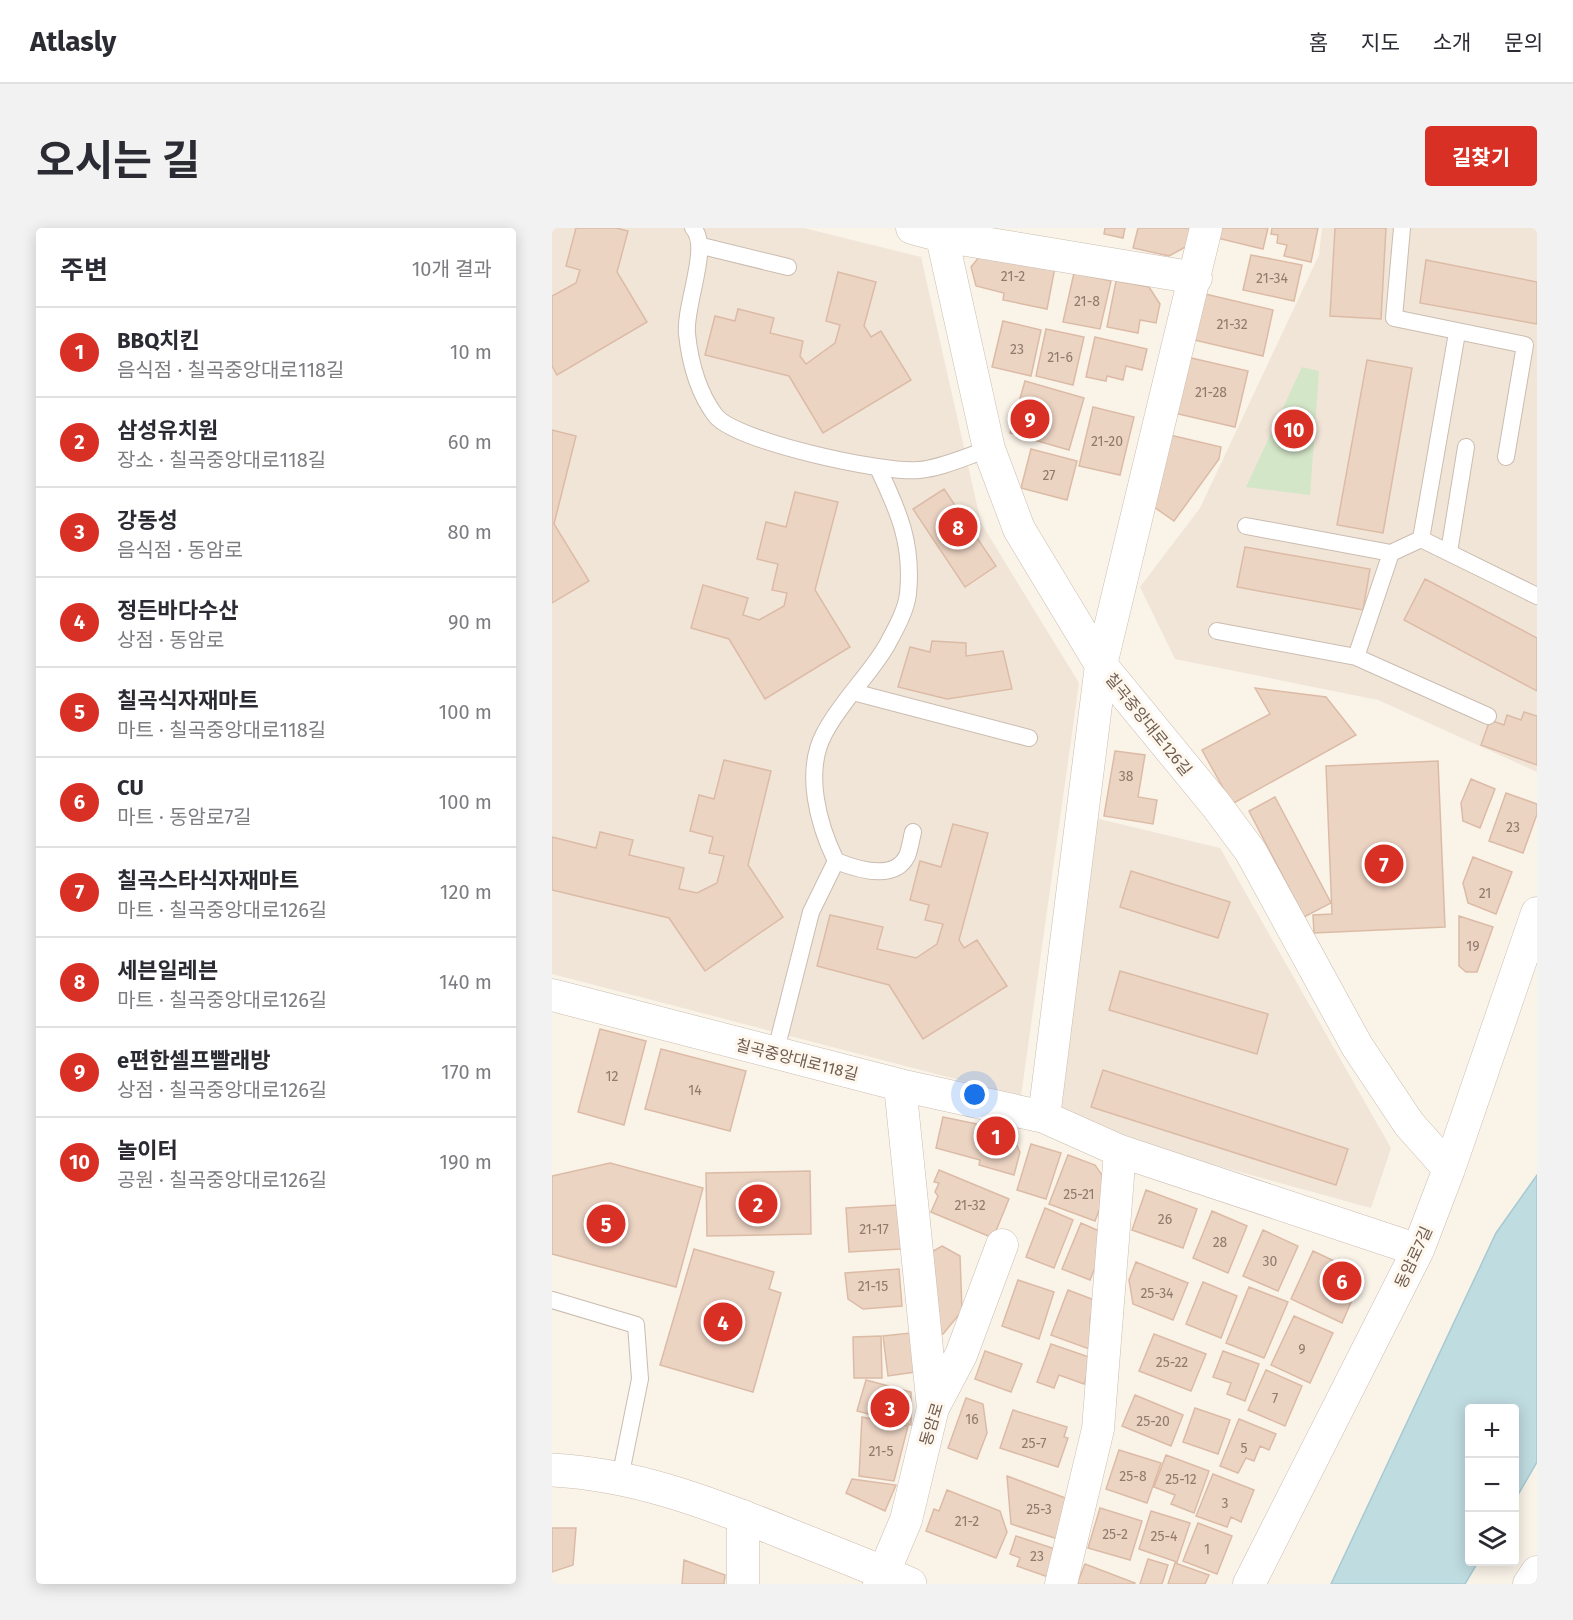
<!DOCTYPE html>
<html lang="ko">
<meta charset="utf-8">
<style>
:root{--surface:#fff;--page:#f2f2f3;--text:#2b2b33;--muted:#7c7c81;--line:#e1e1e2;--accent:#d93025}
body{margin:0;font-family:"Fira Sans","Noto Sans KR",sans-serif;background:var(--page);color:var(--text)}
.controls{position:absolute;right:18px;bottom:18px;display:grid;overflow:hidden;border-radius:6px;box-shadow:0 3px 15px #0003}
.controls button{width:54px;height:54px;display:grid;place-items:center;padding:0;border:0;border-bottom:2px solid var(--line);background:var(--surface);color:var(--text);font:30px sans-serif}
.you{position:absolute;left:423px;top:867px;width:21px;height:21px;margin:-15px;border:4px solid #fff;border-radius:50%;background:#1a73e8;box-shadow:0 0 0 9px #1a73e833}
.badge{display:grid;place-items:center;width:39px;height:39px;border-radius:50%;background:var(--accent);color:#fff;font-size:20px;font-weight:700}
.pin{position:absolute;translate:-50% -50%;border:3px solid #fff;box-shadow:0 2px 6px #0006}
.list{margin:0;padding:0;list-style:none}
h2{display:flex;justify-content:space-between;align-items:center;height:78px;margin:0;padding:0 24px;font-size:26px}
h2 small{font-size:20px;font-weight:400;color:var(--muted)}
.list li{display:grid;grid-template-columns:39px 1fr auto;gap:18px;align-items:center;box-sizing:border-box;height:90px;padding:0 24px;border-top:2px solid var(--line)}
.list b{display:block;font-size:22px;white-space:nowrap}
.list p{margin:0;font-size:20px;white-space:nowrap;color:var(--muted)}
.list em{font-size:20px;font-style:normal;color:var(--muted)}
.icon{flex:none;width:33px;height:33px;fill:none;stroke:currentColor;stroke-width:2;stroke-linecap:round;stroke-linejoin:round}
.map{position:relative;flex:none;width:985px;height:1356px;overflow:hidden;border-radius:6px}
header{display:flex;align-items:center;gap:36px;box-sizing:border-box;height:84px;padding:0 30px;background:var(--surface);border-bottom:2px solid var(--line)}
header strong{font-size:28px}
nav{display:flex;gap:33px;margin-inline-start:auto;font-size:21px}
.intro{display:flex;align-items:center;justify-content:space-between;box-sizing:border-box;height:144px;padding:0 36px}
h1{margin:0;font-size:42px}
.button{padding:15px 27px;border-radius:6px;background:var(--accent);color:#fff;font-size:21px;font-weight:700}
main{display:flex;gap:36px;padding:0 36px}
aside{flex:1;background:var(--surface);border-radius:6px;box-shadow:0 3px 15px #0003}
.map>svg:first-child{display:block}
</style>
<header>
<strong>Atlasly</strong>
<nav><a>홈</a><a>지도</a><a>소개</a><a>문의</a></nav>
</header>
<div class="intro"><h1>오시는 길</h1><a class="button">길찾기</a></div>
<main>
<aside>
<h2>주변<small>10개 결과</small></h2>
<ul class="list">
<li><span class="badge">1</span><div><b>BBQ치킨</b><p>음식점 · 칠곡중앙대로118길</p></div><em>10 m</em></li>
<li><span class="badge">2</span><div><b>삼성유치원</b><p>장소 · 칠곡중앙대로118길</p></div><em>60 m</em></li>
<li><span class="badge">3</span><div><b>강동성</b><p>음식점 · 동암로</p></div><em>80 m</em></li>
<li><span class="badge">4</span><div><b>정든바다수산</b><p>상점 · 동암로</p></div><em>90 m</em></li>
<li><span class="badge">5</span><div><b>칠곡식자재마트</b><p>마트 · 칠곡중앙대로118길</p></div><em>100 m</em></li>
<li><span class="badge">6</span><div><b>CU</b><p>마트 · 동암로7길</p></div><em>100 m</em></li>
<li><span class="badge">7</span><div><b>칠곡스타식자재마트</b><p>마트 · 칠곡중앙대로126길</p></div><em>120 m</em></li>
<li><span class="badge">8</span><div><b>세븐일레븐</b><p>마트 · 칠곡중앙대로126길</p></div><em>140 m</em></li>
<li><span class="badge">9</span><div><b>e편한셀프빨래방</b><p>상점 · 칠곡중앙대로126길</p></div><em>170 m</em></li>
<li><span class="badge">10</span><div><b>놀이터</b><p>공원 · 칠곡중앙대로126길</p></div><em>190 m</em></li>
</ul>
</aside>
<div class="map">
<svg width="985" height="1356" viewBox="0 0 985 1356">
<rect width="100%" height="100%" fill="#faf3e8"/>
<path fill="#f1e5d8" d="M0 0H252L369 29 429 295 527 455 469 868 0 746Z
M770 0H985V544L826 472 623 431 588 359 648 280 767 27Z
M543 590 668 620 839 920 819 980 634 929 565 905 509 879Z"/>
<path fill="#d4e6c8" d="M750 139 767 143 758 267 694 259Z"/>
<path fill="#bfdce1" stroke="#a7cad2" stroke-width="1.5" d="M985 947V1234L963 1272V1180H918V1334H926L913 1356H779L944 1005Z"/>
<path fill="#ecd4c3" stroke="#dcbba6" stroke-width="1.5" d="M24 0H64L76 3 65 44 95 94 5 147 0 138V68L24 55 28 42 14 38Z
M553 0H573L571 10 552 6Z
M586 0H641L637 17 617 28 581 20Z
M663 0H716L711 21 661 9Z
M720 0H766L759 34 732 28 735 17 725 15 726 7 719 6Z
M783 0H834L829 91 778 88Z
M431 24 503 39 495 81 451 72 452 65 424 58 419 39Z
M699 27 750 37 742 73 691 62Z
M874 32 985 54V96L868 75Z
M286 44 324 54 312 98 319 109 329 103 359 152 271 205 237 148 153 127 163 88 183 93 186 81 222 90 218 105 251 113 248 128 254 136 283 115 288 97 274 93Z
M522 45 559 53 548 101 511 94Z
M564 53 597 59 608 76 604 95 588 92 586 105 555 99Z
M649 65 721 82 711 128 638 111Z
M451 93 489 102 479 148 440 139Z
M494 101 532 109 521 157 484 148Z
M543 109 595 121 590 142 574 138 571 152 555 148 554 153 534 149Z
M635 129 696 143 683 199 622 185Z
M815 132 860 140 831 305 785 297Z
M473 153 532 170 517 222 458 205Z
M541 179 582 189 568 247 527 238Z
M0 202 24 208 2 296 37 353 0 375Z
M618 207 669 219 667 231 622 293 602 279Z
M479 221 525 233 515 272 469 260Z
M392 261 444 338 413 359 361 281Z
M243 264 286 274 263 362 298 419 213 471 177 411 139 400 151 357 196 370 191 387 207 392 232 378 235 365 220 362 226 336 205 331 214 294 234 299Z
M693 319 818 341 811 382 685 359Z
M873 351 985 410V463L852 392Z
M380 413 414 415V428L451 423 460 461 395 471 346 459 358 419 378 424Z
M703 460 774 469 804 507 680 576 650 522 718 486Z
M972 484 985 488V537L929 517 938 492 952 497 955 487 969 492Z
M563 523 593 527 586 569 605 572 601 596 552 588Z
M172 532 219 543 196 637 231 689 153 743 117 690 0 662V609L44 620 48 604 81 612 77 627 132 640 127 661 145 665 165 655 172 628 157 625 161 609 138 603 147 567 162 571Z
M886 533 893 699 762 705 761 687 780 686 774 538Z
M919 551 943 561 928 600 911 593 909 575Z
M954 565 985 576V586L971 625 937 613Z
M723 569 779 675 752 689 697 583Z
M401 596 436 605 407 712 412 720 425 712 455 758 371 811 337 757 265 738 278 687 331 699 325 721 364 730 385 716 391 696 373 692 377 677 358 672 368 633 389 639Z
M921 629 960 644 944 686 916 675 911 655Z
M579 643 678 674 666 710 568 679Z
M907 688 941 699 925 744H914L907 738Z
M568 743 716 786 705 826 557 782Z
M48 801 94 813 72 897 26 884Z
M109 821 194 843 178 903 93 881Z
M551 842 796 921 784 957 539 879Z
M391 889 458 903 468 924 462 947 427 937 428 932 384 920Z
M479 916 509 925 494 971 465 962Z
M516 927 543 937 557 957 543 993 497 976Z
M58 935 151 960 124 1059 0 1026V948Z
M387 942 457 971 441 1010 379 984 386 968 383 964 387 955 382 954Z
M258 943 259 1006 155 1008 154 945Z
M594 962 645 981 631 1020 580 1002Z
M346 977 349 1021 297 1024 294 980Z
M493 980 521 992 502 1040 474 1029Z
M660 983 695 998 676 1045 641 1030Z
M529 995 556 1007 538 1052 510 1041Z
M711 1002 746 1018 726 1063 691 1048Z
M390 1018 408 1028 410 1083 391 1106H383L376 1026Z
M142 1021 222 1044 217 1061 229 1065 201 1164 108 1137Z
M761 1023 793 1038 803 1065 790 1095 739 1071Z
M584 1034 636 1055 621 1092 581 1076 577 1052Z
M347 1041 350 1078 311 1081 296 1071 293 1045Z
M466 1052 502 1064 487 1111 450 1098Z
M651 1054 685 1068 669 1110 634 1096Z
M697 1059 736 1074 712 1130 674 1115Z
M516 1062 545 1073 538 1091 540 1122 499 1107Z
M742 1088 781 1105 758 1155 719 1137Z
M359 1105 363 1144 336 1148 331 1108Z
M602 1106 654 1126 639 1163 587 1143Z
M329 1108 330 1150H302L301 1109Z
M499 1116 537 1129 538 1140 532 1156 507 1147 502 1160 485 1154Z
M433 1123 470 1136 459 1164 423 1151Z
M671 1123 707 1136 693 1173 675 1166 679 1155 661 1149Z
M714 1142 750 1158 733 1198 696 1182Z
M314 1152 359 1164V1197L305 1183Z
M583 1167 631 1187 619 1218 570 1198Z
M414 1170 431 1176 435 1205 425 1231 396 1220Z
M643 1180 678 1192 666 1226 631 1214Z
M461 1182 515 1199 512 1209 516 1210 506 1239 448 1220Z
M310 1189 356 1198 342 1253 307 1248Z
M687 1191 724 1206 717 1222 708 1218 702 1233 694 1230 686 1245 668 1238Z
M567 1222 609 1235 595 1275 554 1261Z
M614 1227 657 1243 642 1285 619 1276 623 1267 602 1259Z
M661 1246 702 1262 689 1294 679 1289 675 1299 644 1288Z
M455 1248 516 1271 509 1312 459 1296Z
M300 1251 344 1257 333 1283 294 1265Z
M395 1262 448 1283 455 1304 444 1330 374 1303 382 1281 387 1283Z
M548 1280 590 1293 578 1332 536 1320Z
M599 1283 638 1295 625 1334 587 1321Z
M646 1295 680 1308 665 1346 631 1333Z
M0 1300H24L21 1337 0 1344Z
M464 1308 509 1323 499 1350 465 1338 468 1330 458 1326Z
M596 1331 616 1337 610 1356H588Z
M132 1332 173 1347 172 1356H130Z
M623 1335 657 1347 653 1356H616Z
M533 1336 583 1355 582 1356H525Z"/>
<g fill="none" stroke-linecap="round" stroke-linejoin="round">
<g stroke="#cbbcb0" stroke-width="18">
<path id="service" d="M141 0C159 18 132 78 135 106 138 134 146 164 163 187 182 213 333 246 367 242 390 240 415 228 437 221
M850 0 842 90 973 117 954 229
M150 18 236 39
M694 298 839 325 869 311 985 368
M869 311 905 105
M897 324 914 219
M665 403 804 429 936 488
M804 429 839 325
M301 464 477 510
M284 633C304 641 342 654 355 628 358 621 359 612 361 604
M223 826 259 684 284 633C266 596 252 544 272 506 289 473 317 448 335 417 343 402 354 383 356 366 361 316 347 284 326 240
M0 1072 84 1097 88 1151 68 1250"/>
</g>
<g stroke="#cbbcb0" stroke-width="33">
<path id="minor" d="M360 0 390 8 644 50
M388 0 437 221 467 301 549 437 664 577 699 624 805 818 857 896 897 941
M0 767 348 857 492 889 568 923 866 1022
M348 857 381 1180
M492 889 549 437 654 0
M191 1288V1356
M327 1356 354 1292 381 1180 409 1127 450 1017
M509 1356 546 1201 568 923
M697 1356 866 1022 897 941 985 685
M977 1356 985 1344"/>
</g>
<g stroke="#cdbcad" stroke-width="34">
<path id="secondary" d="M0 1242C81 1246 155 1274 230 1304 272 1321 315 1337 358 1356"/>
</g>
<use href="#service" stroke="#fff" stroke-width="16"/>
<use href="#minor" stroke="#fff" stroke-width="32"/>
<use href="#secondary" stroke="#fff" stroke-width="33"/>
</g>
<g text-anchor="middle" stroke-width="6" stroke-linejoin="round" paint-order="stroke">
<g font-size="14" fill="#907a6c">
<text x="461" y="53">21-2</text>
<text x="720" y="55">21-34</text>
<text x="535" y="78">21-8</text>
<text x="680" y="101">21-32</text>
<text x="465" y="126">23</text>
<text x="508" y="134">21-6</text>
<text x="659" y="169">21-28</text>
<text x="555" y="218">21-20</text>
<text x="497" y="252">27</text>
<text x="574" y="553">38</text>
<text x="961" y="604">23</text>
<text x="933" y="670">21</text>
<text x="921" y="723">19</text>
<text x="60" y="853">12</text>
<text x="143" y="867">14</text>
<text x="527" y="971">25-21</text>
<text x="418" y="982">21-32</text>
<text x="613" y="996">26</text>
<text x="322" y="1006">21-17</text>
<text x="668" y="1019">28</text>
<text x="718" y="1038">30</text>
<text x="321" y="1063">21-15</text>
<text x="605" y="1070">25-34</text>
<text x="750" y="1126">9</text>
<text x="620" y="1139">25-22</text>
<text x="723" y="1175">7</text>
<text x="420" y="1196">16</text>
<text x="601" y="1198">25-20</text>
<text x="482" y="1220">25-7</text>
<text x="692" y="1225">5</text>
<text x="329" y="1228">21-5</text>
<text x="581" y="1253">25-8</text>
<text x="629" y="1256">25-12</text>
<text x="673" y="1280">3</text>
<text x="487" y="1286">25-3</text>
<text x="415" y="1298">21-2</text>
<text x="563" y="1311">25-2</text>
<text x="612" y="1313">25-4</text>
<text x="655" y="1326">1</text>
<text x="485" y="1333">23</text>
</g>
<g font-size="16" fill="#715c4f" stroke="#fdf7ee">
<text transform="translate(597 496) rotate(51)" y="6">칠곡중앙대로126길</text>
<text transform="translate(245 831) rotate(14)" y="6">칠곡중앙대로118길</text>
<text transform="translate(861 1029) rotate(-65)" y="6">동암로7길</text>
<text transform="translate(379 1196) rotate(-73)" y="6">동암로</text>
</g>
</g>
</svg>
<div class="controls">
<button>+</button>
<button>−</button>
<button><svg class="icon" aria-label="layers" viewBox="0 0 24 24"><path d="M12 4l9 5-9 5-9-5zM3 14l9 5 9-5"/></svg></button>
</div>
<div class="you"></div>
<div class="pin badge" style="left:444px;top:908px">1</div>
<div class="pin badge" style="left:206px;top:976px">2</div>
<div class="pin badge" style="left:338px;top:1180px">3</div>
<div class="pin badge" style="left:171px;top:1094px">4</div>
<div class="pin badge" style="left:54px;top:996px">5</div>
<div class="pin badge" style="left:790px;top:1053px">6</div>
<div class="pin badge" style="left:832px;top:636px">7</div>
<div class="pin badge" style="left:406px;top:299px">8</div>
<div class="pin badge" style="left:478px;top:191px">9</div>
<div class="pin badge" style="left:742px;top:201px">10</div>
</div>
</main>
